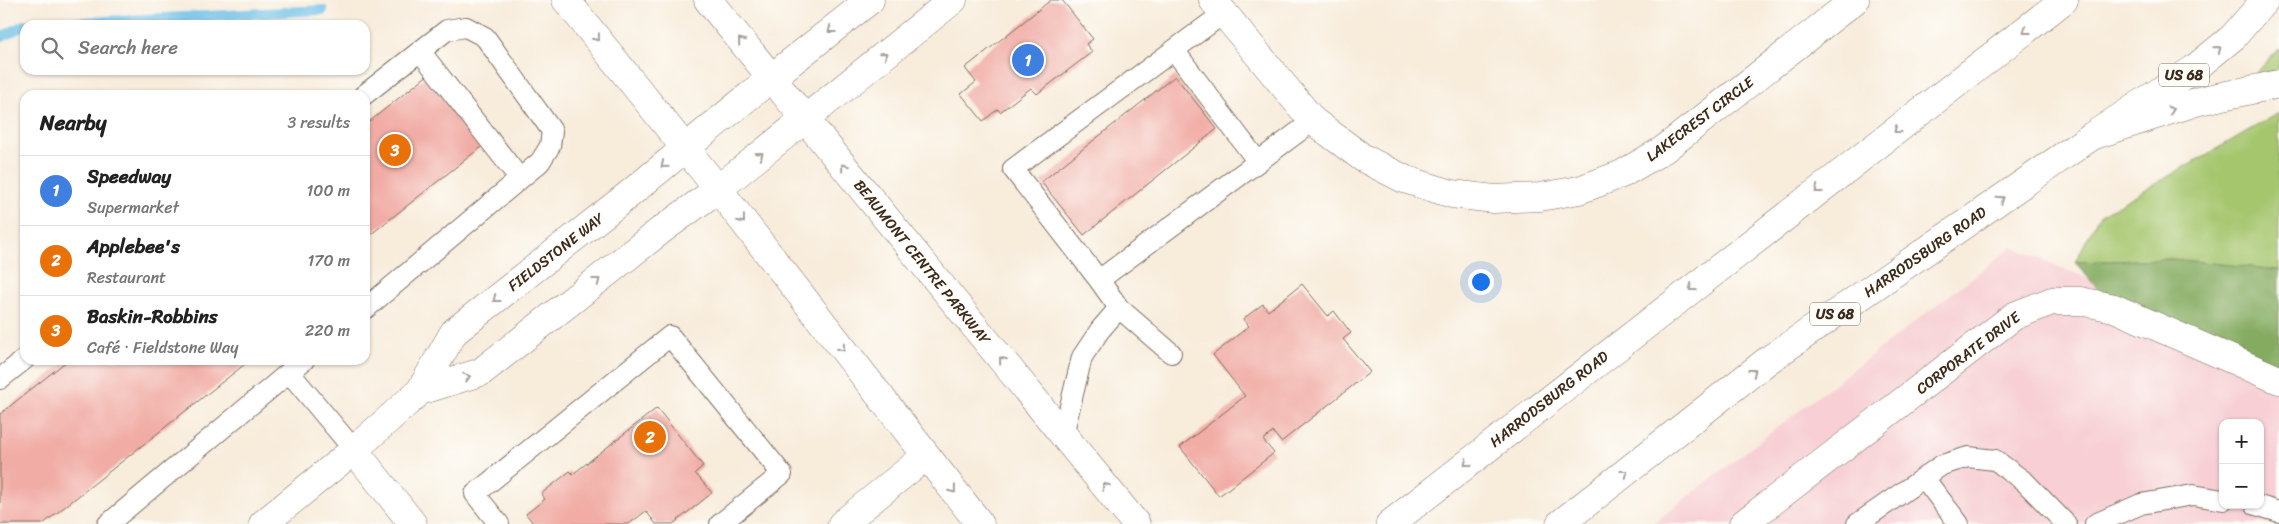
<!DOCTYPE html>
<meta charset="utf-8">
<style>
:root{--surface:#fff;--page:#f2f2f2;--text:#222;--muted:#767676;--line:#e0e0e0;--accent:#d93025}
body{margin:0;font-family:Sriracha,sans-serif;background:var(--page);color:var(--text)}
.controls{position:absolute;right:15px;bottom:15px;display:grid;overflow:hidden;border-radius:10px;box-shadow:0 1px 4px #0004}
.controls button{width:45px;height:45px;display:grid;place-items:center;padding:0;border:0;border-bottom:1px solid var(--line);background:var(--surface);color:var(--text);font:25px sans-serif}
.you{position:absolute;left:1480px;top:281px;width:18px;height:18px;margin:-12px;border:4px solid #fff;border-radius:50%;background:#1a73e8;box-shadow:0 0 0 8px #1a73e833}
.badge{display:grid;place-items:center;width:32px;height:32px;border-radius:50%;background:var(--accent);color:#fff;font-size:16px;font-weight:700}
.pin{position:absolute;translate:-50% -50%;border:2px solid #fff;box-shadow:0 1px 5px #0006}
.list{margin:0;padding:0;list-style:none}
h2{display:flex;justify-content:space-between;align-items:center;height:65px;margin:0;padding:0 20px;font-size:21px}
h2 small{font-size:16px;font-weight:400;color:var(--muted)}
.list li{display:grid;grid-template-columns:32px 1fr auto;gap:15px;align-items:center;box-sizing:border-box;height:70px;padding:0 20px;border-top:1px solid var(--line)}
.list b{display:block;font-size:19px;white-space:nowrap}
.list p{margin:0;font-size:16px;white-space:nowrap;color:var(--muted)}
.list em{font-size:16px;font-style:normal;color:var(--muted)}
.icon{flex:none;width:28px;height:28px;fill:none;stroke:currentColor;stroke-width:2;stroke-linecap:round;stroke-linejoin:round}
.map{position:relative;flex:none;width:2279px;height:524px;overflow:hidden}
.search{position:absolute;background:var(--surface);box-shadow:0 1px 4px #0004;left:20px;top:20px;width:350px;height:55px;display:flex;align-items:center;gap:12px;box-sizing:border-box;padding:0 18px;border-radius:15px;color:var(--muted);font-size:19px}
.panel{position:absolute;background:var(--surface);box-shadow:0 1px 4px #0004;left:20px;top:90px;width:350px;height:275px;border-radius:15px}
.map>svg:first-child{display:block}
</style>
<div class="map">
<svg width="2279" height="524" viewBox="0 0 2279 524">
<rect width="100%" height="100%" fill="#fdfcf7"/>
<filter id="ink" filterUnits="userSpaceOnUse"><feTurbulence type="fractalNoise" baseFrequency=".02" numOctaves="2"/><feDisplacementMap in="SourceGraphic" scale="10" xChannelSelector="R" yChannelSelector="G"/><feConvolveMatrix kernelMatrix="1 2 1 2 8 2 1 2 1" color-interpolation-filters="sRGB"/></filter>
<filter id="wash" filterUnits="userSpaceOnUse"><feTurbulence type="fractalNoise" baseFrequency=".0096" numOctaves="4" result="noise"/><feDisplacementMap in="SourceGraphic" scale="20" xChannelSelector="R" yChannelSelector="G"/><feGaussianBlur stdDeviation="1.12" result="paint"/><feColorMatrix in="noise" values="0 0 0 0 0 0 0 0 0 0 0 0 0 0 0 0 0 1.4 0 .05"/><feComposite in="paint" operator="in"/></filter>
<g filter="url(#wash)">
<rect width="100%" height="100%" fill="#f8ecdb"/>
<path fill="#f7cfd4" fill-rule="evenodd" d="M2012 247 2279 359V524H1652ZM2223 423H2260V505H2223Z"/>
<path fill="#a6c66e" stroke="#707846" d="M2279 49V70L2254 75Z
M2279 113V270L2172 259 2075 262 2099 216Z"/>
<path fill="#84ab61" stroke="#606a40" d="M2172 259 2279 270V380L2114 308 2075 262Z"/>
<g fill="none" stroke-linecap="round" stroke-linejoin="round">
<path stroke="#6bbee7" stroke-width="10" d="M0 38 24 25 323 10"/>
</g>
<g id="blocks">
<path fill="#f1aca5" d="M1051 0H1062L1093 39 1086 44 1092 52 1037 94 1031 88 1000 112 998 109 983 121 961 94 976 82 965 68Z
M429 74 485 144 365 239V125Z
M1175 76 1217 129 1084 235 1041 182Z
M1302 284 1328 316 1334 311 1351 333 1343 339 1370 372 1281 442 1273 432 1263 440 1274 453 1219 496 1180 447 1245 396 1213 355 1249 326 1243 319 1263 304 1268 311Z
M68 360H250L43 524H0V414Z
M657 408 703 466 695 473 712 493 673 524H656L646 511 629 524H534L526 514 545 499 541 494 570 471 573 474Z"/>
</g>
</g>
<g filter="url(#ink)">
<use href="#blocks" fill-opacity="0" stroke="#7d6e60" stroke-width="1"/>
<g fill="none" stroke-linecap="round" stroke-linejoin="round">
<g stroke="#7d6e60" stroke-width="22">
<path id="lane" d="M1174 50 1258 162
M420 51 520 179
M364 95 447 30 466 27 485 37 552 131 550 146 540 162 365 309
M1099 280 1013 169 1224 13
M1119 308 1171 353
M289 372 354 450
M0 379 25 359
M1063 435 1082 357 1100 330 1119 308 1099 280 1313 121
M1924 478 1959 524
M2256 505 2279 512
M108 524 304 360
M499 524 475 494 670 336 782 474 720 524
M1857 524 1942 465 1968 457 1995 460 2025 482 2066 524
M2095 524 2141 504 2193 495 2223 500"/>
</g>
<g stroke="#7d6e60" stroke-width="29">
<path id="street" d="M1213 0 1313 121 1363 158 1404 179 1452 194 1494 199 1540 197 1579 190 1622 174 1663 150 1855 0
M420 391 481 372 660 231 718 189 953 0
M354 450 413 524
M263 524 354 450 420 391 454 332 627 196 771 78 870 0
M842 524 926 456
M1743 524 2014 316 2052 301H2080L2114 308 2279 380"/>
</g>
<g stroke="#7d6e60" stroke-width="29">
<path id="secondary" d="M566 0 718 189 980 524
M708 0 1136 524"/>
</g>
<g stroke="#7d6e60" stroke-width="29">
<path id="primary" d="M1390 524 2064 0
M1560 524 1767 361 2092 136 2194 69 2233 37 2265 0"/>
</g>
<g stroke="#7d6e60" stroke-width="29">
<path id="highway" d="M2092 136 2199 101 2279 84"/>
</g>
<use href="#lane" stroke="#fff" stroke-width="20"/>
<use href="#street" stroke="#fff" stroke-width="28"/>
<use href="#secondary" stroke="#fff" stroke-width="28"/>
<use href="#primary" stroke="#fff" stroke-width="28"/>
<use href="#highway" stroke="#fff" stroke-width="28"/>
</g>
<defs><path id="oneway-chevron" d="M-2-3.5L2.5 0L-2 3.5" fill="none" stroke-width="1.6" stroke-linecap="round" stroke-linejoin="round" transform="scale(1.25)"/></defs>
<g stroke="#a79f9a">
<use href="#oneway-chevron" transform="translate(831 30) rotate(142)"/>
<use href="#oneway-chevron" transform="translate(2026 31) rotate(142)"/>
<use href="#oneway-chevron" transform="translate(597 38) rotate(52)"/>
<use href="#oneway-chevron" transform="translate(741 41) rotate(-129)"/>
<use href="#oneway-chevron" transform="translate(2218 49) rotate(-39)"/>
<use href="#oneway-chevron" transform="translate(884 55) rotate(-39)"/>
<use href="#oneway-chevron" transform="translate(2171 110) rotate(-18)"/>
<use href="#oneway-chevron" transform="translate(1897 130) rotate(143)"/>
<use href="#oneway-chevron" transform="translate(760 155) rotate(-39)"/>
<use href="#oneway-chevron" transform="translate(664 165) rotate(141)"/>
<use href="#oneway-chevron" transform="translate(844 167) rotate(-129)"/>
<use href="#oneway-chevron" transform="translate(1818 190) rotate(142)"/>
<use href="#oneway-chevron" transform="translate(2001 199) rotate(-35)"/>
<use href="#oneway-chevron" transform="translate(742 220) rotate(52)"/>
<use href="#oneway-chevron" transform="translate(597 281) rotate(-38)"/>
<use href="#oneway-chevron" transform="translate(1692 288) rotate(142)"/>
<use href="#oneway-chevron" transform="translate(496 299) rotate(142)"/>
<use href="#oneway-chevron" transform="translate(842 348) rotate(52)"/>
<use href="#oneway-chevron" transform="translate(1002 360) rotate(-129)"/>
<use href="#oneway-chevron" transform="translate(1753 372) rotate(-38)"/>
<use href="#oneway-chevron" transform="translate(467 377) rotate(-17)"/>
<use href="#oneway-chevron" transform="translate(1467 463) rotate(142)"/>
<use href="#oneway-chevron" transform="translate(1625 473) rotate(-38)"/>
<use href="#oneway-chevron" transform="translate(1105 486) rotate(-129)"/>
<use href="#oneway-chevron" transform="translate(953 490) rotate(52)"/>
</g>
</g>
<g text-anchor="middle" stroke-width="4" stroke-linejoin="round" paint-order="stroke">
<g fill="#fdfcf7" stroke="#75695f" stroke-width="1">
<rect x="2159" y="63.5" width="50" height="23" rx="4"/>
<rect x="1810" y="302.5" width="50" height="23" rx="4"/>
</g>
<g font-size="14" font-weight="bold" fill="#3b2a1e">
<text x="2184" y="80">US 68</text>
<text x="1835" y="319">US 68</text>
</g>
<g font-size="15" fill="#3b2a1e" stroke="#fdfcf7">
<text transform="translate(1700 119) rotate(-37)" y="5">LAKECREST CIRCLE</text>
<text transform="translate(556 252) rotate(-38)" y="5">FIELDSTONE WAY</text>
<text transform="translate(1925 252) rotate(-35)" y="5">HARRODSBURG ROAD</text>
<text transform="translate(922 262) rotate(51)" y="5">BEAUMONT CENTRE PARKWAY</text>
<text transform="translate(1968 353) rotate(-37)" y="5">CORPORATE DRIVE</text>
<text transform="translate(1549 399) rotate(-38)" y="5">HARRODSBURG ROAD</text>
</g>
</g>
</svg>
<div class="controls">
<button>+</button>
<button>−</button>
</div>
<div class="you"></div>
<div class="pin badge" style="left:1028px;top:60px;background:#3f7fe0">1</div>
<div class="pin badge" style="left:650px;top:437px;background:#e8710a">2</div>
<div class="pin badge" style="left:395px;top:150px;background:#e8710a">3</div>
<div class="search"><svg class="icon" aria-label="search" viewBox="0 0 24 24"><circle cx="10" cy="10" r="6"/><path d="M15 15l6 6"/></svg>Search here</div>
<section class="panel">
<h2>Nearby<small>3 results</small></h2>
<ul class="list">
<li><span class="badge" style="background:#3f7fe0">1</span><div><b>Speedway</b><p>Supermarket</p></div><em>100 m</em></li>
<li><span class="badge" style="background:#e8710a">2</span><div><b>Applebee's</b><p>Restaurant</p></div><em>170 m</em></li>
<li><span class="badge" style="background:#e8710a">3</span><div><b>Baskin-Robbins</b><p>Café · Fieldstone Way</p></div><em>220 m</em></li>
</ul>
</section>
</div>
